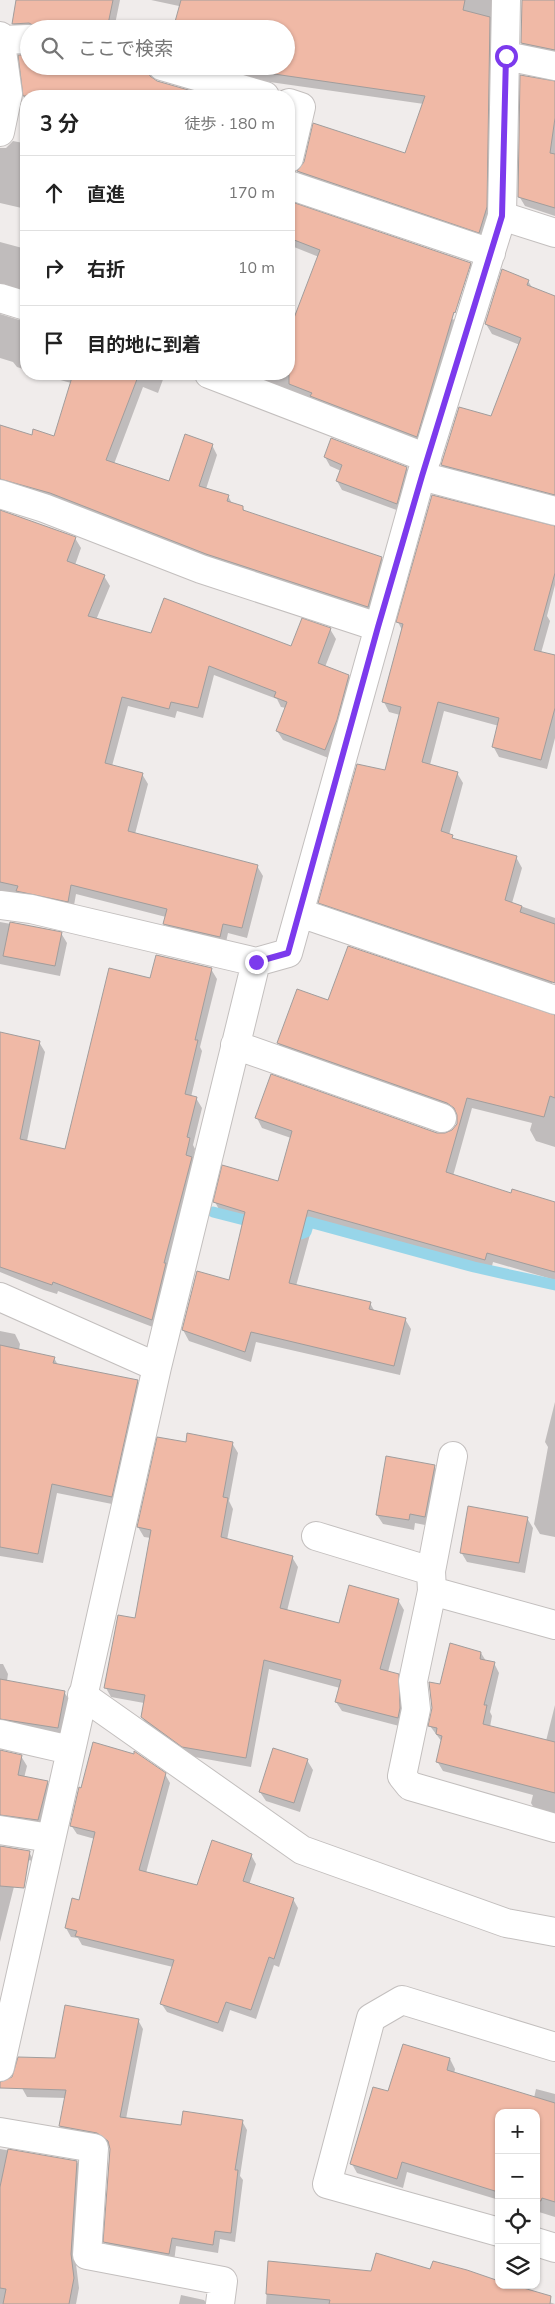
<!DOCTYPE html>
<html lang="ja">
<meta charset="utf-8">
<style>
:root{--surface:#fff;--page:#f2f2f2;--text:#222;--muted:#767676;--line:#e0e0e0}
body{margin:0;font-family:"Nunito Sans","Noto Sans JP",sans-serif;background:var(--page);color:var(--text)}
.controls{position:absolute;right:15px;bottom:15px;display:grid;overflow:hidden;border-radius:10px;box-shadow:0 1px 4px #0004}
.controls button{width:45px;height:45px;display:grid;place-items:center;padding:0;border:0;border-bottom:1px solid var(--line);background:var(--surface);color:var(--text);font:25px sans-serif}
.stop{position:absolute;width:15px;height:15px;margin:-11px;border:4px solid #7c3aed;border-radius:50%;background:#fff}
.stop.end{background:#7c3aed;border-color:#fff;box-shadow:0 1px 5px #0008}
.list{margin:0;padding:0;list-style:none}
h2{display:flex;justify-content:space-between;align-items:center;height:65px;margin:0;padding:0 20px;font-size:21px}
h2 small{font-size:16px;font-weight:400;color:var(--muted)}
.list li{display:grid;grid-template-columns:32px 1fr auto;gap:15px;align-items:center;box-sizing:border-box;height:75px;padding:0 20px;border-top:1px solid var(--line)}
.list b{display:block;font-size:19px;white-space:nowrap}
.list em{font-size:16px;font-style:normal;color:var(--muted)}
.icon{flex:none;width:28px;height:28px;fill:none;stroke:currentColor;stroke-width:2;stroke-linecap:round;stroke-linejoin:round}
.map{position:relative;flex:none;width:555px;height:2304px;overflow:hidden}
.search{position:absolute;background:var(--surface);box-shadow:0 1px 4px #0004;left:20px;top:20px;width:275px;height:55px;display:flex;align-items:center;gap:12px;box-sizing:border-box;padding:0 18px;border-radius:28px;color:var(--muted);font-size:19px}
.panel{position:absolute;background:var(--surface);box-shadow:0 1px 4px #0004;left:20px;top:90px;width:275px;height:290px;border-radius:20px}
.map>svg:first-child{display:block}
</style>
<div class="map">
<svg width="555" height="2304" viewBox="0 0 555 2304">
<rect width="100%" height="100%" fill="#f0eceb"/>
<path fill="#0003" fill-rule="evenodd" d="M18 0H120L114 29H29L19 34 13 24Z
M151 0H500L492 217 485 242 304 181 298 171 406 155 424 104 227 76 192 66H286V29Z
M555 0V60L528 53 522 43Z
M29 55V66L146 68 152 79 157 82 196 94 198 96H26V209L0 203V148H6L13 141 23 143 21 116 25 92 20 56Z
M555 81V216L525 206 519 196Z
M289 203 470 264 476 274 422 446 244 374H289V321L293 323 319 257 289 245ZM468 269H470L455 320 452 319Z
M0 242 26 249V298L0 294Z
M528 281 533 289 555 297V503L448 475 442 465 492 417 520 345 492 334 486 324Z
M0 314 26 322V370L17 367 13 362 0 358Z
M39 374H165L158 393 143 387 114 464 170 483 212 445 217 455 206 489 228 496 233 505 243 508 245 512 381 558 387 568 374 617 0 490V426L32 436 55 437 71 383Z
M325 457 407 468 412 477 402 512 342 490 337 481 341 471 330 466Z
M0 512 75 538 81 548 75 565 104 576 110 586 96 620 152 635 291 648 330 629 336 639 325 667 349 676 354 686 331 759 283 740 277 731 286 708 281 707 277 699 214 675 203 718 177 711 175 718 128 706 112 766 142 774 148 784 135 834 257 866 263 876 247 938 228 933 225 947 171 934 165 924 166 917 76 894 73 911 0 900Z
M555 527V585L547 616 550 621 541 653 555 657V738L547 769 499 757 493 746 499 726 444 711 430 765 457 773 463 783 449 835 454 840 516 857 522 868 512 903 555 918V974L550 989 325 913 320 903 386 772 400 715 389 712 384 702 402 630 398 622Z
M0 922 61 933 67 943 60 976 0 964Z
M211 969 217 979 200 1047 202 1051 191 1097 196 1098 202 1108 193 1145 195 1149 193 1160 197 1168 158 1329 58 1291 57 1294 44 1290 0 1272V1034L39 1042 45 1052 27 1141 66 1150 151 980Z
M329 1002 555 1033V1147L536 1141 530 1130 532 1123 472 1108 453 1176 511 1195 555 1203V1280L493 1262 491 1270 314 1220 296 1286 370 1303 375 1312 405 1319 411 1329 400 1375 256 1342 251 1362 189 1341 183 1330 230 1281 245 1219 221 1213 215 1202 279 1183 291 1138 262 1128 257 1118 445 1135 453 1131 458 1123V1116L454 1113 284 1053 278 1043Z
M0 1331 15 1334 20 1344 19 1350 54 1358 58 1365 137 1381 143 1390 117 1505 57 1493 43 1563 0 1556Z
M555 1402V1537L540 1534 534 1524 548 1447 545 1442Z
M232 1443 238 1453 229 1501 233 1509 227 1540 292 1557 298 1567 287 1611 340 1625 398 1600 404 1610 388 1672 398 1675 404 1685 403 1727 342 1711 336 1702 340 1688 269 1669 251 1767 189 1756 148 1727 142 1717 144 1703 111 1697 106 1688 136 1619 151 1538 144 1537 138 1527 187 1444Z
M434 1466 440 1476 430 1526 415 1523 414 1530 383 1524 377 1515Z
M527 1518 533 1528 525 1573 467 1562 461 1552Z
M481 1653 486 1661 494 1663 499 1673 490 1712 492 1716 490 1727 546 1741 555 1705V1818L537 1813 531 1803 533 1795 443 1771 437 1761 442 1742 430 1726 441 1686Z
M0 1664H3L8 1674 7 1681 64 1692 70 1701 63 1737 0 1730Z
M0 1751 21 1756 27 1766 24 1778 47 1782 53 1791 43 1829 0 1825Z
M307 1760 313 1770 300 1812 266 1801 260 1792Z
M165 1774 170 1783 146 1873 198 1886 251 1855 256 1864 249 1885 293 1899 298 1908 279 1967 274 1965 256 2019 230 2010 223 2032 167 2012 161 2003 173 1967 82 1945 78 1938 71 1937 66 1928 80 1902 95 1839 77 1834 71 1825Z
M0 1846 29 1852 34 1861 21 1859 0 1942Z
M138 2020 143 2029 126 2119 182 2127 242 2121 247 2130 240 2176 243 2180 235 2242 220 2239 218 2253 176 2246 174 2262 110 2251 105 2242 110 2147 103 2141 65 2135 60 2126 66 2098 27 2097 22 2088 56 2059Z
M450 2059 455 2069 454 2074 534 2098 536 2089 555 2094V2217L539 2212 536 2220V2113H499V2200L407 2172 403 2188 357 2173 352 2164 389 2093Z
M0 2149 77 2162 82 2171 76 2264 79 2288 76 2304H0Z
M269 2262 372 2272 431 2270 499 2285 555 2304H266Z
M181 2295 204 2300 207 2304H179Z"/>
<g fill="none" stroke-linecap="round" stroke-linejoin="round">
<path stroke="#97d5e9" stroke-width="11" d="M213 1212 256 1223
M289 1231 301 1234 306 1232 309 1222 474 1267 555 1285"/>
</g>
<path fill="#f0b9a6" stroke="#a19d9c" d="M16 0H113L107 29H40L29 23 12 24Z
M181 0H465L463 10 490 17 487 207 479 233 297 171 304 162 313 123 405 153 425 96 219 66H286V29H173Z
M522 0H555V50L521 43Z
M18 55H29V66H147L150 76 157 81 192 91 190 96H23Z
M520 75 555 81V118L550 153 555 154V208L518 197Z
M289 201 471 263 455 313 454 312 417 437 310 396 312 393 289 384V331L320 250 289 238Z
M502 269 529 280 527 285 555 296V495L441 465 459 407 491 416 521 338 485 324Z
M73 374H139L106 460 169 481 185 434 213 444 199 486 229 495 227 501 243 506V510L382 557 368 607 206 554 50 493 0 479V425L32 435 33 429 54 436Z
M331 438 407 467 397 504 336 481 342 465 324 457Z
M432 495 555 526V573L534 650 555 655V708L541 760 492 747 499 718 438 702 422 762 458 772 441 831 453 835 452 838 517 856 505 900 522 906 520 912 555 924V983L318 903 357 764 385 770 401 707 382 702 403 624 396 622Z
M0 510 76 537 67 561 105 575 88 616 151 633 164 598 291 646 302 618 331 628 318 663 349 675 337 720 325 750 276 731 287 702 274 697 276 692 209 666 198 708 171 702 169 709 122 697 105 763 143 773 128 831 258 865 242 928 223 924 220 937 163 924 167 909 71 885 68 902 16 891 18 886 0 882Z
M10 922 62 932 55 966 3 956Z
M348 946 555 1015V1098L550 1096 544 1117 467 1098 446 1172 511 1193 512 1189 555 1202V1272L487 1253 485 1260 308 1210 289 1283 371 1302 369 1309 406 1318 394 1366 251 1332 245 1352 182 1330 197 1271 229 1280 245 1212 213 1202 222 1165 278 1181 292 1131 255 1118 271 1074 437 1133H445L452 1130 457 1124V1115L454 1108 447 1103 277 1043 297 989 328 1000Z
M156 955 212 968 195 1040H198L185 1094 197 1097 187 1137 190 1138 186 1155 192 1157 164 1263H166L152 1320 53 1282 52 1285 0 1267V1032L40 1041 20 1139 65 1149 109 968 150 978Z
M0 1345 55 1357 53 1363 138 1380 112 1497 52 1484 38 1554 0 1547Z
M187 1433 233 1442 223 1497 228 1498 221 1537 293 1556 280 1608 339 1623 349 1585 399 1599 380 1669 399 1674 400 1708 398 1718 335 1702 341 1680 264 1660 246 1758 182 1747 141 1717 145 1695 104 1688 118 1615 135 1618 151 1530 137 1527 157 1437 186 1442Z
M386 1456 435 1465 425 1517 410 1514 409 1520 376 1515Z
M468 1506 528 1517 519 1563 460 1553Z
M450 1643 481 1652 480 1659 495 1662 484 1705H487L483 1724 555 1742V1793L436 1762 442 1736 436 1734 437 1728 428 1726 432 1708 429 1682 440 1684Z
M0 1679 65 1691 58 1728 0 1719Z
M93 1742 134 1754V1751L166 1773 139 1870 197 1885 212 1840 252 1854 243 1881 294 1898 274 1959 269 1957 251 2010 226 2002 218 2023 160 2004 174 1960 75 1936 77 1931 65 1928 72 1898 79 1900 95 1832 70 1826 79 1787 81 1788Z
M273 1748 308 1759 294 1803 259 1792Z
M0 1750 22 1755 18 1775 48 1781 38 1820 0 1815Z
M0 1846 30 1851 24 1888 0 1886Z
M65 2005 139 2019 120 2117 181 2125 183 2111 243 2120 235 2170H238L231 2233 215 2231 213 2245 172 2238 169 2254 103 2242 110 2149 108 2141 97 2133 59 2126 66 2090 0 2088V2082L12 2077 18 2057 55 2058Z
M403 2044 450 2058 447 2070 555 2103V2202L542 2198 541 2201 536 2200V2113H499L498 2192 402 2162 397 2179 350 2164 373 2087 388 2091Z
M8 2149 77 2161 71 2254 74 2278 69 2304H3L6 2289 0 2288V2187Z
M376 2253 430 2269 433 2261 467 2270 499 2281V2285H513L551 2296 550 2304H329L330 2300 266 2294 268 2261 371 2271Z"/>
<g fill="none" stroke-linecap="round" stroke-linejoin="round">
<g stroke="#c3bfbe" stroke-width="30">
<path id="minor" d="M0 36 8 94 0 132
M1 40 29 39
M506 56 555 66
M162 66 265 96
M289 103 301 107 289 158
M289 185 491 253
M502 216 555 233
M0 298 26 306
M209 374 427 458
M421 476 555 511
M0 494 44 508 201 569 378 627
M0 905 31 909 256 962 288 953 421 476 502 216 506 0
M300 913 555 1000
M235 1045 442 1118
M0 1297 157 1367
M453 1456 431 1571 432 1591 413 1681 416 1709 402 1776 410 1786 555 1828
M316 1536 431 1571
M432 1591 555 1625
M82 1695 302 1850 506 1923 555 1932
M0 1734 70 1750
M0 1830 50 1838
M0 2067 157 1367 256 962
M0 2132 94 2148 87 2255 223 2281 220 2304
M499 2232 327 2184 371 2018 402 2000 555 2047
M536 2242 555 2248"/>
</g>
<use href="#minor" stroke="#fff" stroke-width="28"/>
</g>
<g fill="none" stroke-linecap="round" stroke-linejoin="round">
<path stroke="#7c3aed" stroke-width="6" d="M256 962 288 953 378 627 422 476 502 216 506 56"/>
</g>
</svg>
<div class="controls">
<button>+</button>
<button>−</button>
<button><svg class="icon" aria-label="locate" viewBox="0 0 24 24"><circle cx="12" cy="12" r="6"/><path d="M12 2v4M12 18v4M2 12h4M18 12h4"/></svg></button>
<button><svg class="icon" aria-label="layers" viewBox="0 0 24 24"><path d="M12 4l9 5-9 5-9-5zM3 14l9 5 9-5"/></svg></button>
</div>
<div class="stop" style="left:506px;top:56px"></div>
<div class="stop end" style="left:256px;top:962px"></div>
<div class="search"><svg class="icon" aria-label="search" viewBox="0 0 24 24"><circle cx="10" cy="10" r="6"/><path d="M15 15l6 6"/></svg>ここで検索</div>
<section class="panel">
<h2>3 分<small>徒歩 · 180 m</small></h2>
<ul class="list">
<li><svg class="icon" aria-label="ahead" viewBox="0 0 24 24"><path d="M12 20V5M6 11l6-6 6 6"/></svg><div><b>直進</b></div><em>170 m</em></li>
<li><svg class="icon" aria-label="right" viewBox="0 0 24 24"><path d="M7 20v-9h11M14 6l5 5-5 5"/></svg><div><b>右折</b></div><em>10 m</em></li>
<li><svg class="icon" aria-label="arrive" viewBox="0 0 24 24"><path d="M6 21V4h12l-3 4 3 4H6"/></svg><div><b>目的地に到着</b></div></li>
</ul>
</section>
</div>
